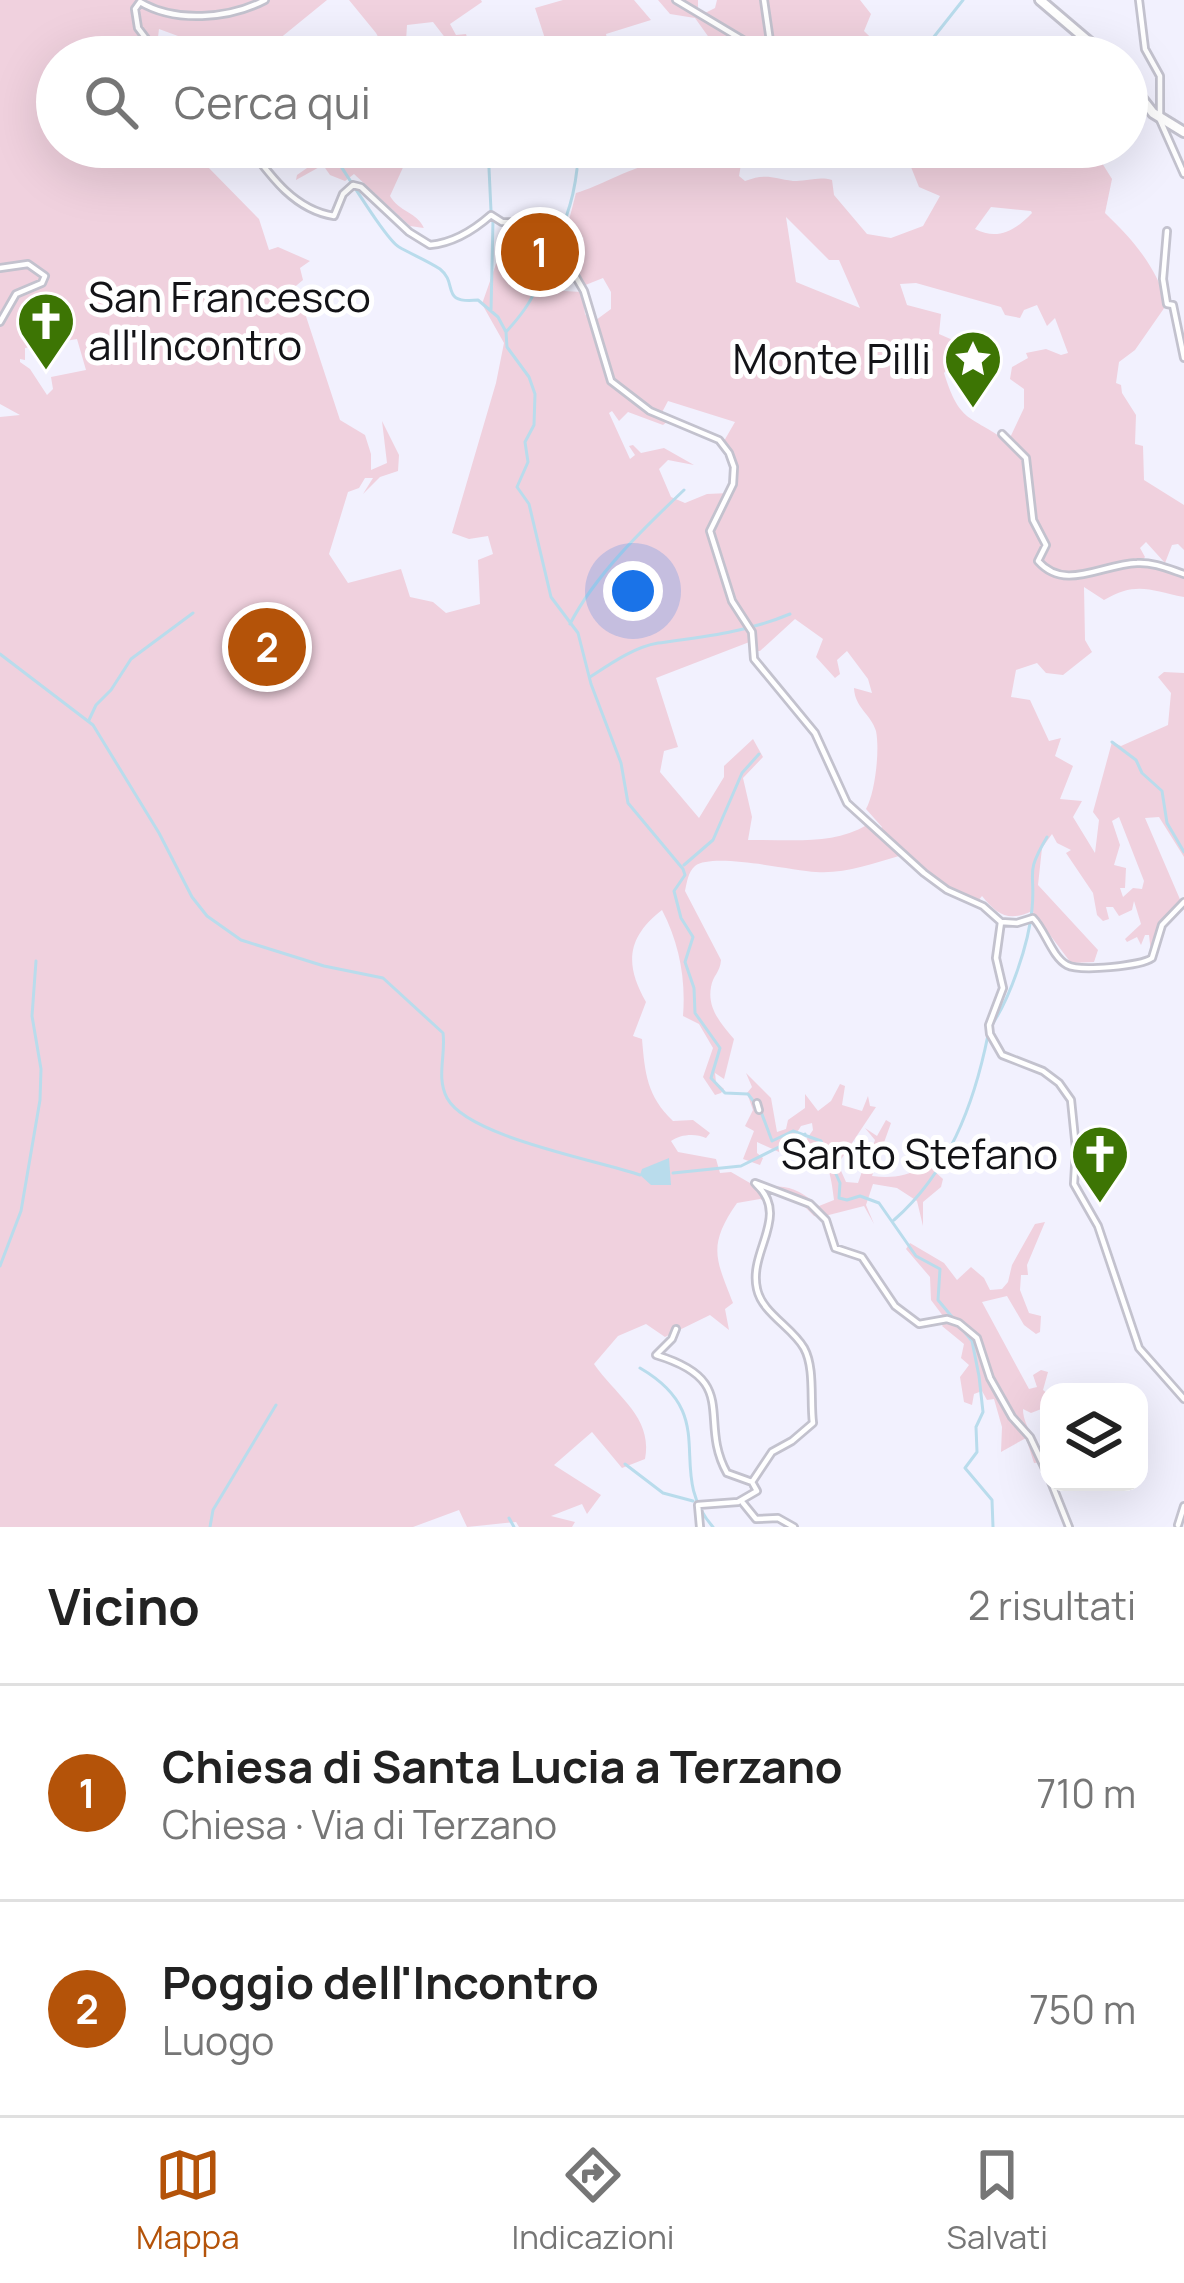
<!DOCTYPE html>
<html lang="it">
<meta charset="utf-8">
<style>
:root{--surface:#fff;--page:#f2f2f2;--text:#222;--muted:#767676;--line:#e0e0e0;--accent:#b45309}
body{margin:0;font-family:Manrope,sans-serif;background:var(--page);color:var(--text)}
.controls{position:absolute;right:36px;bottom:36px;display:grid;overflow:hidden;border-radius:24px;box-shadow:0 12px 48px #0002}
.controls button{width:108px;height:108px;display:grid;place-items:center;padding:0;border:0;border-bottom:3px solid var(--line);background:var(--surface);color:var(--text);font:60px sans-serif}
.you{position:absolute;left:633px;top:591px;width:42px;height:42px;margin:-30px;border:9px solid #fff;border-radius:50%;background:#1a73e8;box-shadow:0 0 0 18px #1a73e833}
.badge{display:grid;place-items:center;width:78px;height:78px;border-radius:50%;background:var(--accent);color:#fff;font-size:39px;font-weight:700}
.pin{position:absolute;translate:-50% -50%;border:6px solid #fff;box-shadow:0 3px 12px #0006}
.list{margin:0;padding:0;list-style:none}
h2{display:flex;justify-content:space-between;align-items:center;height:156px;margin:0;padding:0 48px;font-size:51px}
h2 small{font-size:39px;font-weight:400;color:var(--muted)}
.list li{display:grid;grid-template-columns:78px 1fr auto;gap:36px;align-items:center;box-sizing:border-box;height:216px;padding:0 48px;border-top:3px solid var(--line)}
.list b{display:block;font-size:45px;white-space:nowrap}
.list p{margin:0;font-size:39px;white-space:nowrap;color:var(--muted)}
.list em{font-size:39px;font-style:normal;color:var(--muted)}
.icon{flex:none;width:66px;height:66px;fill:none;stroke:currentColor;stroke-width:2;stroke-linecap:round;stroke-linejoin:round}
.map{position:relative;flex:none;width:1184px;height:1527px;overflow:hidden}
.search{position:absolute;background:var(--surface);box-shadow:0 12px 48px #0002;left:36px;right:36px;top:36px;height:132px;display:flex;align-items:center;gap:30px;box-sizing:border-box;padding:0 42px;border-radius:66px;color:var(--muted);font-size:45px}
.sheet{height:588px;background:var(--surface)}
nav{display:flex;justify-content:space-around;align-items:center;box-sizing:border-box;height:168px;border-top:3px solid var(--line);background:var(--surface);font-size:33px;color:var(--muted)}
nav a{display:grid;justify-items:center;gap:6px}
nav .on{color:var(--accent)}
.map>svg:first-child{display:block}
</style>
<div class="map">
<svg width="1184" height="1527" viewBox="0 0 1184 1527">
<rect width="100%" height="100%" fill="#f2f1fe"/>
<path fill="#f0d1de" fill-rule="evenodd" d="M0 0H327L257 57H235L159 29 158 37 177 57H57V147H234L205 164 259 219 269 250 278 247 310 261 300 268 303 280 291 290 300 298 340 420 365 435 371 454V470L387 463 382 421 399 455 398 471 380 477 363 494 373 478H365L359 488 348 492 329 554 348 583 401 569 410 597 433 602 446 613 480 604 478 560 493 554 488 536 469 539 452 533 496 383 504 343 482 304 503 244 520 225H534L538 241 526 257 533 263 550 249 555 235 561 248 545 290 582 292 585 314 592 323 611 309V292L603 278 583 286 567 254 584 238 572 233 568 224 576 193C599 187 642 161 659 164L658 147H744L739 176 745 181C766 173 773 178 793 181 807 182 817 176 832 180L834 195 867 234 891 238 923 226 940 196 919 187 911 167 868 147H1092L1112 179 1105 213C1134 241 1155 265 1167 304L1135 350 1119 362 1116 383 1121 385 1122 393 1136 415 1135 444 1143 446 1144 480 1184 505V550L1178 544 1172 545 1165 563 1146 542 1140 548 1145 557 1141 562 1184 574V597C1150 590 1136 581 1104 600L1084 587 1085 640 1092 652 1063 675 1046 673 1037 663 1016 670 1011 697 1030 700 1049 741 1061 738 1055 756 1073 766 1060 799 1082 801 1073 817 1095 853 1099 820 1093 812 1112 742 1121 746 1168 725 1171 693 1158 677 1164 672 1184 673V857L1159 817 1145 818 1182 904 1162 925 1151 953 1149 935H1145L1141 945 1137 937 1127 942 1125 939 1141 924 1134 901 1132 910 1119 916 1113 907H1106L1109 919 1103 921 1097 915 1093 893 1066 853 1071 850 1057 843 1052 834 1042 848 1038 885 1098 950 1094 962 1071 963 1032 911C1009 922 997 915 982 896L978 901C950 888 922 877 899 856 872 864 844 874 816 872 792 871 714 852 695 866 688 872 687 882 685 891L721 960C720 973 713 975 711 987 707 1008 721 1024 734 1039L724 1079 715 1073 716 1082 724 1089 721 1093 715 1095 703 1077 713 1048 699 1024 683 1016C686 978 679 943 662 910 626 938 625 965 646 1002L633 1036 642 1039C645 1074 647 1096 673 1121L693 1120 710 1133 706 1138C696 1133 680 1134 671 1141L678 1152 716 1159 720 1173 731 1172 762 1190C784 1181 801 1191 819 1206L834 1200C831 1174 828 1157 806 1140L813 1130 812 1123 801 1126C795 1138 784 1140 779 1152L757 1142V1153L763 1158 760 1165 743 1159 754 1131 745 1126 753 1110 747 1093 752 1087 746 1073 771 1098 777 1132 786 1129 788 1120 805 1108V1094L818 1111 831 1101 840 1084 845 1086 842 1105 862 1111 868 1096 870 1106 876 1107 838 1164 846 1182 858 1183 865 1163 849 1151 852 1148 869 1157 875 1140 865 1128 877 1136 886 1120 891 1123 872 1176C907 1181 926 1167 953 1146L956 1152 934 1171 943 1179 941 1187 923 1202V1226L917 1201 897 1188 873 1184 866 1205 874 1224 864 1206 821 1217 814 1216 795 1197 769 1193 772 1204 760 1199 737 1203C707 1246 716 1259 733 1303L725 1309 729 1330 710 1315 665 1337 646 1324 618 1336 594 1364C617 1397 653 1417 645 1459L622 1468 592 1432 554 1465 601 1495 587 1514 582 1504 551 1516 575 1522 572 1527H519L516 1522 467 1527 459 1510 413 1527H0V417L20 415 0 404ZM991 207 1031 211 1032 213C1016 230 998 241 975 229ZM786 217 829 260H839L860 308 796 282ZM916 283 1001 307 1005 315 1020 318 1024 310 1037 305 1047 326 1055 318 1068 353 1061 355 1046 349 1026 353 1028 358 1012 367 1010 379 1024 389V408L1008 442C969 414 960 424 944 373L959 355 955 341 939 334 941 314 907 305 900 284ZM77 339 86 370 51 377 53 389 47 395 30 369 20 362V359L25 360V348ZM668 401 735 422 724 441C732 459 735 474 729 493L707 494 685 503 671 497 659 469 668 460 694 465 664 448 641 453 633 445 629 446 635 455 630 459 609 413 612 411 619 421 628 412 663 425 668 421 659 418ZM795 619 823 639 816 657 835 678 840 674 837 660 847 651 868 679 872 693 854 688C855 708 871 714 876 731 880 751 875 793 866 809L882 827 877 834 867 825C831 846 788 839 748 840L752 817 743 778 763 757 753 739 724 766V777L699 818 660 772 664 751 678 747 656 678 752 641V651H760ZM1119 817 1144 881 1142 889 1133 888 1123 897 1120 888H1125L1126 868 1114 865 1120 845 1112 821Z
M349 0H481L482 2 450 24 456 35 466 34 471 50 460 57 433 22 407 25 405 57H389L376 33Z
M563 0H634L651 20 606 34 611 57H551L535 8Z
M658 0H698V9L703 14 715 8 717 0H860L871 14 864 31C887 55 898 48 928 41L919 57H722L717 50 716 57H683L679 44 715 46 695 18 670 14Z
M337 147H399L405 163 390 196C399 212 417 212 424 228L410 226 354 174 345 181 330 175 323 165 296 180 297 175Z
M1045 1222 1027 1265 1028 1275H1021L1020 1290 1029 1313 1041 1316 1040 1332 1036 1334 1024 1325 1007 1296 982 1302 1029 1389 1037 1387 1033 1375 1041 1370 1048 1372 1043 1390 1049 1395V1406L1031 1413 1023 1409C1023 1429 1041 1442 1044 1462L1034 1463 1026 1438 1001 1452 1002 1427 994 1399 987 1400 982 1391 974 1394 972 1405 964 1402 960 1377 969 1365 961 1358 964 1344 942 1326 946 1320 931 1300 930 1277 906 1249 910 1243 944 1263 957 1280 971 1267 984 1278 990 1290 1002 1289 1008 1282 1012 1265 1035 1224Z"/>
<path fill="#b9dcec" d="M669 1158 671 1185H651L640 1175 642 1169Z"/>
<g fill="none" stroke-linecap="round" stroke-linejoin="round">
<path stroke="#b9dcec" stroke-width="3" d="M918 57 963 0
M328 147C342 166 385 239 399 247 411 254 428 261 440 269 459 284 439 304 478 300L498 317 506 332 507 347 529 377 535 394 534 425 525 442 528 462 517 487 529 504 551 597 578 633 591 684 621 763 628 803 683 869 685 875 674 891 681 918 693 937 685 962 694 988 695 1013 720 1048 711 1078 725 1093 748 1094 754 1102
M488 147 491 211
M491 311 493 220
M506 332C516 321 528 307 534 293 537 288 536 281 539 275 558 236 572 214 577 169
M570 624C595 575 644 528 684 490
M0 654 93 725 159 833 192 897 207 916 241 940 324 966 383 978 443 1033C446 1055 436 1077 447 1098 468 1137 597 1160 640 1175
M590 677C610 664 634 647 658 643 703 637 747 632 790 614
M89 720 96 705 111 690 131 659 193 613
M1112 742 1136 760 1142 773 1162 791 1167 823 1184 852
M684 865 713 840 742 773 759 754
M991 1026C1010 999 1029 943 1032 909 1036 870 1024 876 1047 837
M760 1109 772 1141 793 1131 821 1141 840 1183 839 1198 847 1200 860 1196 879 1203 916 1256 940 1269 938 1300 972 1341 979 1376 983 1412 976 1427 977 1452 965 1468 992 1500 993 1527
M673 1173 741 1166 805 1134
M894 1220C948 1173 974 1105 988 1035
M0 1266 21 1211 40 1100 41 1069 32 1016 36 961
M640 1368C724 1417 663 1470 713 1527
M625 1464 663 1493 693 1501
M509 1518 514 1527
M210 1527 213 1510 276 1405"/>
<g stroke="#c3c2ce" stroke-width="10">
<path id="street" d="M676 0 763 52 771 48 764 0
M1139 0 1145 49 1160 76V120L1184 174
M160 57 138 28 135 9 140 2C175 23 229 19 265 0
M249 147C271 177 295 210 334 216L343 194 353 185 361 187 409 232 430 245C453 243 474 230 491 215L502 222 543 223 557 233 566 260 584 291 611 381 650 411 719 440 729 453 734 467 733 484 710 531 732 601 752 632 754 659 815 733 847 803 924 873 947 890 983 906 1001 922
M1167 231 1163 279 1167 304 1173 305 1184 358
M0 268 28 264 45 276 42 283 16 294 0 322
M1002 434 1026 458 1033 520 1046 545 1038 561C1065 592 1102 564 1137 563 1153 562 1169 569 1184 574
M1001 922 996 958 1003 988 989 1025 990 1034 1002 1055 1043 1071 1059 1083 1071 1100 1076 1149 1074 1184 1098 1226 1139 1348 1184 1399
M1001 922 1017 923 1033 918C1045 930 1052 957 1067 965 1080 972 1141 966 1152 958L1162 925 1184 902
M757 1103 759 1110
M755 1183 810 1204 826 1220 835 1248 862 1257 895 1306 919 1324 947 1319 959 1323 977 1338 990 1378 1012 1417 1030 1437 1049 1477
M676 1329 672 1339 656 1355C742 1381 697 1419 727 1473L752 1482
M1051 1482 1069 1527
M743 1503 756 1519 778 1518 794 1527
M1178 1525 1184 1506
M700 1527 698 1505 738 1502 757 1491 752 1482 772 1452 792 1441 813 1423C810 1400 815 1368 804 1348 792 1327 762 1313 757 1289 748 1251 791 1216 756 1184"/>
</g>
<g stroke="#c3c2ce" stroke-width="14">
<path id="secondary" d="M1040 0 1107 57
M1127 80 1153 113 1184 132"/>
</g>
<use href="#street" stroke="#fff" stroke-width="4.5"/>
<use href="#secondary" stroke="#fff" stroke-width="8"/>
</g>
<defs>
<g id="church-pin" transform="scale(3)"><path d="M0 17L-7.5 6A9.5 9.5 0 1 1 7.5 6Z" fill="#3d7504" stroke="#fff"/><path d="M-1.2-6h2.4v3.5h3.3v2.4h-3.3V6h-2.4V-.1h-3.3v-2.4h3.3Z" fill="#fff"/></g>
<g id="sight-pin" transform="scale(3)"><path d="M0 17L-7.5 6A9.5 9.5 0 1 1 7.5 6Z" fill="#3d7504" stroke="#fff"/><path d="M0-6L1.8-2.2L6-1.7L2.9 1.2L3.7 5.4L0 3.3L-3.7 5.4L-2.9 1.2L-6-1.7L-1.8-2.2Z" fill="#fff"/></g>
</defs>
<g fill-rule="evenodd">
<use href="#church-pin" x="46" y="321"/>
<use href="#sight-pin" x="973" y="359"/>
<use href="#church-pin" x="1100" y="1154"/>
</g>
<g text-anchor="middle" stroke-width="10" stroke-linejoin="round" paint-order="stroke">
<g font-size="42" fill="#131317" stroke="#fff" text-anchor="end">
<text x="88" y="312" text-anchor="start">San Francesco<tspan x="88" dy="48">all'Incontro</tspan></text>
<text x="931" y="374">Monte Pilli</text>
<text x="1058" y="1169">Santo Stefano</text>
</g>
</g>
</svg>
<div class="controls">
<button><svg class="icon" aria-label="layers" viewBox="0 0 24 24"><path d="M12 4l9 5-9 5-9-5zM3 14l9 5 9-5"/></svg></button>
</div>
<div class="you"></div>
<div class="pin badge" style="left:540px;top:252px">1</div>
<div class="pin badge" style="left:267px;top:647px">2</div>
<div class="search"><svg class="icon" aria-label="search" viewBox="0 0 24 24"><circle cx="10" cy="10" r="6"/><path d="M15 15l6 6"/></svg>Cerca qui</div>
</div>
<section class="sheet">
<h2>Vicino<small>2 risultati</small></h2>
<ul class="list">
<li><span class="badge">1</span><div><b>Chiesa di Santa Lucia a Terzano</b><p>Chiesa · Via di Terzano</p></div><em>710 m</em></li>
<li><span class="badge">2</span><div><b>Poggio dell'Incontro</b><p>Luogo</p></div><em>750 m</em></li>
</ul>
</section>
<nav>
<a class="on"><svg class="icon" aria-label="map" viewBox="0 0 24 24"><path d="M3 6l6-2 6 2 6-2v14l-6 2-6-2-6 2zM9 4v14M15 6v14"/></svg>Mappa</a>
<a><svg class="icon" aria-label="directions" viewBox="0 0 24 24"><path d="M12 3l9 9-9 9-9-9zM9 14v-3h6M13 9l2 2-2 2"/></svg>Indicazioni</a>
<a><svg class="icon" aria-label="saved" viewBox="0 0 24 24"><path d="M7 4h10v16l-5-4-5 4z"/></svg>Salvati</a>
</nav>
